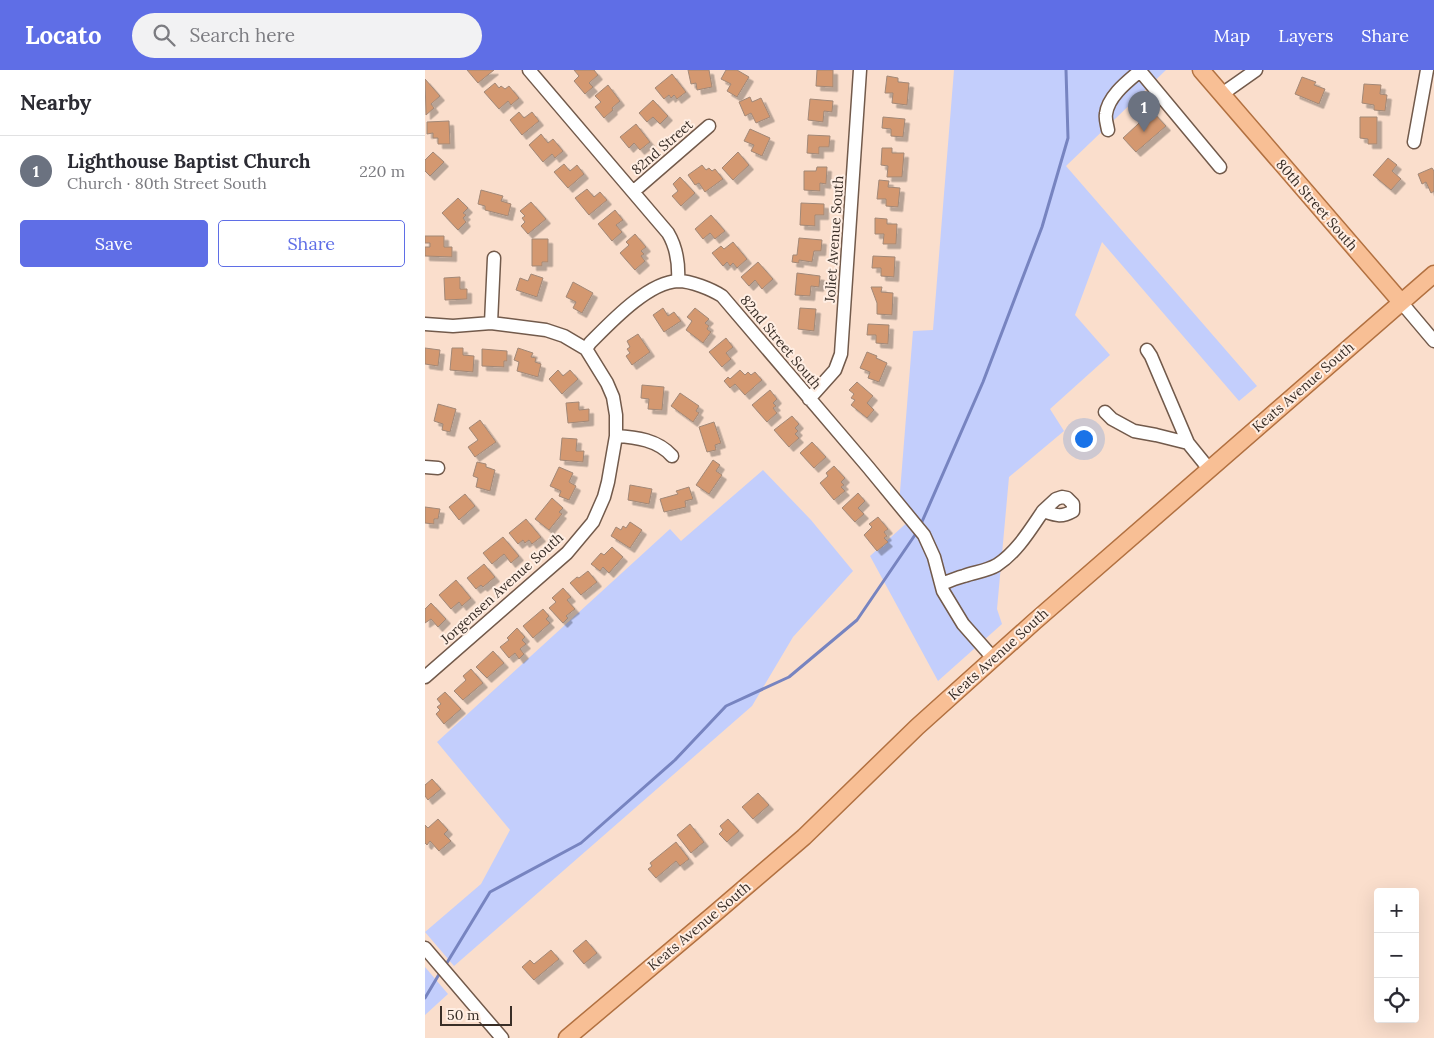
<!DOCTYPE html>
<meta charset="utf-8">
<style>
:root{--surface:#fff;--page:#f2f2f3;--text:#2b2b33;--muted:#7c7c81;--line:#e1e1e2;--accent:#5f6ee6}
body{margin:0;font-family:Lora,serif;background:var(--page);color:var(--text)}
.controls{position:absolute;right:15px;bottom:15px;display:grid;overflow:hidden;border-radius:5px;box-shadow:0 5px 20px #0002}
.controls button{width:45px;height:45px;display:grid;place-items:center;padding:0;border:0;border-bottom:1px solid var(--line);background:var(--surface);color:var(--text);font:25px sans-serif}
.scale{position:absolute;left:15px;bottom:12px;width:72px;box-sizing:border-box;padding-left:5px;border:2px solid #392e27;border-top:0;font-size:14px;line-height:18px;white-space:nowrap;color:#392e27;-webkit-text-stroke:4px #ffeee3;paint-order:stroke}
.you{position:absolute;left:658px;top:368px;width:18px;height:18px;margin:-12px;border:4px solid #fff;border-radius:50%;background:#1a73e8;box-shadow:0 0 0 8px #1a73e833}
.badge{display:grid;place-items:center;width:32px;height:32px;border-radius:50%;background:var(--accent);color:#fff;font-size:16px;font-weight:700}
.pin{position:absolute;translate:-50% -41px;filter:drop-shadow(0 1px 2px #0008)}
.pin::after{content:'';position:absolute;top:26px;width:18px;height:15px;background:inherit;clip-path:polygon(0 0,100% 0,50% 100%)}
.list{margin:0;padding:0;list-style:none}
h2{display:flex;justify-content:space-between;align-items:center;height:65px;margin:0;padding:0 20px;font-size:21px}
h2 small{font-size:16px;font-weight:400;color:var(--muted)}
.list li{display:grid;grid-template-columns:32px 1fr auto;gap:15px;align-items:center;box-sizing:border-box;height:70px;padding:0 20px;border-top:1px solid var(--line)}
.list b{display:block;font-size:19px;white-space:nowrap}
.list p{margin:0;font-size:16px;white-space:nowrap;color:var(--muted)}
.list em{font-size:16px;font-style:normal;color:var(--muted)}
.actions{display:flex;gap:10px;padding:15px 20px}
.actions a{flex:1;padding:11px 0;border:1px solid var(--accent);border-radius:5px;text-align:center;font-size:18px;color:var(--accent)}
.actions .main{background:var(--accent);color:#fff}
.icon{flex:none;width:28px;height:28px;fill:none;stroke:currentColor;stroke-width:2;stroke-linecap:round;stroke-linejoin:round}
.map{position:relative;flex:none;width:1009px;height:968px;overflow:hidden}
header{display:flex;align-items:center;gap:30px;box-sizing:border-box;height:70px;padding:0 25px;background:var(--accent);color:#fff}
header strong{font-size:24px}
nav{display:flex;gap:28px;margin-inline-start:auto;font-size:18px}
.search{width:350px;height:45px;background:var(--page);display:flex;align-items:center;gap:12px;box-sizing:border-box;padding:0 18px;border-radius:28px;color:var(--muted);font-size:19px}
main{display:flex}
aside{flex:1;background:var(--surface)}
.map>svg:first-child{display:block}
</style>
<header>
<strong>Locato</strong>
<div class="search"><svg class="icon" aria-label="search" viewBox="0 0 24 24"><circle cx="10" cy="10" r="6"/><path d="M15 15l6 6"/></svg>Search here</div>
<nav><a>Map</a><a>Layers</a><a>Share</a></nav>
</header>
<main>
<aside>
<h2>Nearby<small></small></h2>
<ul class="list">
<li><span class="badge" style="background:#6b7280">1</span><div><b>Lighthouse Baptist Church</b><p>Church · 80th Street South</p></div><em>220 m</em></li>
</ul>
<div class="actions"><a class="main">Save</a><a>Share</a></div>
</aside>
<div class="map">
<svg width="1009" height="968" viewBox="0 0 1009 968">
<defs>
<filter id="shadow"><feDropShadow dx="4.5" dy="4.5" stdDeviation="0" flood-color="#0004"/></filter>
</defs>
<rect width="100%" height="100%" fill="#fadecc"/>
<path fill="#c3cefc" d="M529 0H741L641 96 832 316 814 331 677 172 650 245 685 285 625 339 639 361 584 407 572 539 577 554 513 611 445 486 486 449 474 434 488 261 508 260Z
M338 400 386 450 428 501 368 567 327 636 29 896 0 862 56 814 85 760 12 672 245 459 256 471Z
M0 897 23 924 0 945Z"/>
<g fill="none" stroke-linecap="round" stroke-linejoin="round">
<path stroke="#7784c0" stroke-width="3" d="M496 454 558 312 617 157 643 68 641 0
M20 896 65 822 156 773 250 690 301 636 364 607 432 550 492 462
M0 928 16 901"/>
</g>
<path fill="#d4986f" stroke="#a28877" filter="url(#shadow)" d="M42 0H69L53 13Z
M149 0H169L173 5 164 13 168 17 160 24 149 11 154 6Z
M263 0H284L287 17 272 20 271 13 266 14Z
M301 0H312L324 7 312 27 302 21 306 14 296 9Z
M392 0H408V17L391 16Z
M247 4 261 22 252 29 249 25 246 28 244 25 239 29 230 18Z
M462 6 473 8V12L484 13 482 35 467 33 468 23H460Z
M877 7 891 12 889 15 900 19 894 34 870 24Z
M0 9 15 26 6 34 9 38 1 45Z
M70 13 74 18 76 16 80 19 84 16 94 28 86 35 83 31 74 39 59 22Z
M939 14 956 15 955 24 962 25 960 41 949 40V35L937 33Z
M183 15 195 31 187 38 188 40 179 48 170 37 176 32 170 26Z
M325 27 327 32 336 28 345 47 331 53 326 43 320 46 314 32Z
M385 29 408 31 407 42 399 41 398 52 383 50Z
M228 30 243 46 235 54 228 47 222 52 214 43Z
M727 41 741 56 711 82 698 68Z
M94 42 99 48 107 42 114 51 97 65 85 50Z
M458 47 480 49 478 67 466 66V59L457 58Z
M935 47H952V74H943V69L935 68Z
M24 51 25 74H13V68H8V63L2 64V52Z
M211 54 225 72 215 80 209 73 204 78 195 67Z
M325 59 345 68 337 86 326 81 329 75 319 71Z
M116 64 123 73 128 69 138 81 130 88 127 84 118 92 104 75Z
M383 65 405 66 404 77H394V84L382 83Z
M457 78H467V83H479L477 107H462L463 96 456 95Z
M8 82 19 92 5 106 0 101V90Z
M313 82 324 95 308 110 297 98Z
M963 88 972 95 967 101 976 109 966 120 948 105Z
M139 94 145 101 152 95 159 104 143 118 129 102Z
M277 95 281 100 284 98 287 101 290 99 298 109 280 122 274 113 270 115 263 105Z
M392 97H402L401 114 395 113V121L379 120V101H391Z
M1007 98 1009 101V121L1006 123 1001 112 997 114 993 104Z
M255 107 270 123 256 136 247 126 253 121 248 114Z
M454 110 464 111 463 117 475 118 473 137 461 136V129H452Z
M162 119 169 127 175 122 182 130 164 145 150 128Z
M56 120 78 126 76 131 86 134 83 146 60 140V136L53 134Z
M33 128 43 138 38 143 41 145 38 148 41 152 33 160 17 143Z
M106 132 121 149 103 164 96 156 100 152 97 148 100 146 95 141Z
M376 133 399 134V145H390V156L375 155Z
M190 140 198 150 191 155 197 162 187 171 173 154Z
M286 145 300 161 290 169 285 163 278 169 270 159Z
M450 148 462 149V154H472L471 174H458L459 164H450Z
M210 164 221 177 216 181 219 184 216 186 220 191 210 200 195 183 204 175 201 172Z
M0 166H19V177H27V187L0 186V177H5V173H0Z
M374 168 397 170 396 181H389L387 192 374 190V193L367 192 368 185H372Z
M107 169H123V192H117V196H107Z
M308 172 322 189 312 198 308 193 305 196 302 192 298 196 287 183 296 176 299 179Z
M448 186 470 187 469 207 456 206V198H447Z
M333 192 348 209 337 219 330 210 324 216 316 207Z
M372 203 395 206 394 217 386 216 385 226 370 225Z
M106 204 118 208 112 227 91 220 95 208 103 211Z
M35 207V219H42V229L20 230 19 208Z
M148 212 168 223 157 243 148 238 151 232 141 227Z
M446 217H457L456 222 468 223 467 245 452 244V233Z
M238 238 243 246 249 242 256 251 239 262 228 245Z
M270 238 284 249 280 253 284 256 282 259 286 262 278 273 261 260 267 251 262 247Z
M375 238 391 239 389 261 373 259Z
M443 254 464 255 463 274 451 273V265H442Z
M213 264 225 282 207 295 201 286 205 283 202 279 205 277 202 271Z
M301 268 308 277 301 283 306 289 297 297 284 282Z
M0 278 15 280 13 296 0 294Z
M27 278H38V285L49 286 48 302 25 300Z
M93 278 108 283 106 287 111 288 110 292 116 294 113 307 92 301 94 292 89 290Z
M57 279 82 281V291H79V297L57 296Z
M442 282 452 286 451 288 462 293 454 312 443 308 445 302 435 298Z
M133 300 138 306 145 300 153 309 137 324 124 309Z
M315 300 320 305 323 302 326 305 330 302 337 310 320 325 310 314 305 318 299 311 303 307 305 309Z
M432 312 448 326 442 333 449 340 442 348 426 335 430 330 426 328 429 324 424 320Z
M217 315 239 317 237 340 223 339 224 329 216 328Z
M345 320 352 329 348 333 351 336 348 338 352 343 342 352 327 335Z
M255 323 274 336 271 341 274 343 268 352 246 336Z
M154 332V340L164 339V351L143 353 141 333Z
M13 334 31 339 25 362 17 360 18 354 9 351Z
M367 346 374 354 370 358 373 361 370 364 374 368 364 377 349 360Z
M55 350 71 372 50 387 43 377 53 370 44 358Z
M289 352 296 373 290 375 291 380 282 382 274 357Z
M137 368 152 369 151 381H159L158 392 135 390Z
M387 372 401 387 389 398 375 383Z
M288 390 295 395 291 401 297 405 284 424 271 415Z
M52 392 61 394V397L70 400 65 421 51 417 53 408 48 406Z
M409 396 420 408 416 412 419 415 416 417 420 421 409 430 395 413 403 406 401 403Z
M134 397 148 403 144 412 151 416 144 430 134 426 136 421 125 416Z
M205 415 227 419 224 434 203 430Z
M264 417 268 429 260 431 261 437 239 442 235 429 253 424 251 421Z
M433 423 440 431 433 438 439 444 430 452 417 438Z
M40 424 50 436 34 450 24 437Z
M127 428 138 438 134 442 137 444 124 460 110 449Z
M0 437 15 439 13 449H9V454L0 453Z
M453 447 463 459 459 462 462 466 459 468 463 472 452 481 439 465 447 457 444 454Z
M101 449 116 467 107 474 104 470 100 473 98 470 93 474 84 463Z
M205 452 217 460 205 478 186 466 191 457 196 460 198 456 201 458Z
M78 467 94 486 86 493 79 484 67 494 58 483Z
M187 477 198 487 184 503 178 497 175 501 166 494 176 483 179 485Z
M59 494 70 507 58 517 56 515 51 519 42 508Z
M163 501 172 512 156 525 145 513 152 507 154 508Z
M31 510 46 528 37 536 34 532 26 539 14 525Z
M138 518 146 527 142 530 150 539 141 546 143 548 138 553 124 538 131 532 127 528Z
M6 533 21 549 13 557 6 549 0 553V539Z
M118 539 124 546 121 549 125 553 108 568 98 556Z
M92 558 100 567 97 570 101 574 95 579 99 584 94 589 90 583 84 588 75 577 84 570 82 568Z
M68 581 79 593 62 608 51 597Z
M46 599 58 613 38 630 29 621 41 610 38 606Z
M20 622 36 639 19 654 11 644 15 640 12 637 16 634 12 629Z
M7 709 16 719 3 730 0 726V715Z
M333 723 344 735 328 749 317 737Z
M13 749 23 760 19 764 26 771 14 781 5 771 2 775 0 773V755L3 758Z
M303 749 314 761 302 772 294 764 298 760 295 756Z
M265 754 279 772 266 783 252 765Z
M251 772 264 789 255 796 251 791 231 808 223 799 227 796 225 793Z
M161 870 172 883 159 894 148 881Z
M126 880 134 889 109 910 97 897 105 890 109 894Z"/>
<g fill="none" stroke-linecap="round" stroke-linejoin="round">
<g stroke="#725a4b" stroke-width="15">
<path id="minor" d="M104 0 243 163C252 178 254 194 253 211
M715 1 795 97
M797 24 831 0
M683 60C682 54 680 49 681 44 683 26 703 11 716 0
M989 72 1002 0
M209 121 284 56
M976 232 1009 271
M66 253 69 188
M0 254 28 256 66 253 121 260 139 266 161 279 182 313 188 327 191 345V366L183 412 179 427 168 452 142 483 0 607
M161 279 165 273C185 253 223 212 253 211 266 211 286 219 297 226L443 397 499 465 509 487 518 521 538 554 568 588
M722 280 726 286 763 373
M384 329 410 300 416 284 435 0
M680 342 687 349 709 361 731 365 763 373 784 399
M191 366C211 367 233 370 247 386
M0 397 13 398
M637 427 642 428 648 434V441C636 448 630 445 618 441L631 429Z
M517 514C524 511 531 508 539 506 550 502 562 501 572 495 592 482 605 460 618 441
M0 878 77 968"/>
</g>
<g stroke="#b27141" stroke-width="19">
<path id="major" d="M776 0 976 232
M142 968 288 845 379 767 492 657 609 552 1009 204"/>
</g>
<use href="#minor" stroke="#fff" stroke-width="12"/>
<use href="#major" stroke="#f8bf95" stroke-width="16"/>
</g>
<g text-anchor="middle" stroke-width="4" stroke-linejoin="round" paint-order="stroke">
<g font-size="14" fill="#392e27" stroke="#ffeee3">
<text transform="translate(237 77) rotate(-41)" y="5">82nd Street</text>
<text transform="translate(892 135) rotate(49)" y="5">80th Street South</text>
<text transform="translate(409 169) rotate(-86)" y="5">Joliet Avenue South</text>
<text transform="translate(356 272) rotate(50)" y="5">82nd Street South</text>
<text transform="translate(878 317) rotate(-41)" y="5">Keats Avenue South</text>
<text transform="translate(77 518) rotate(-42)" y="5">Jorgensen Avenue South</text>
<text transform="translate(573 584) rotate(-42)" y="5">Keats Avenue South</text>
<text transform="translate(274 856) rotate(-40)" y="5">Keats Avenue South</text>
</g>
</g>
</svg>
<div class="controls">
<button>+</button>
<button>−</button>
<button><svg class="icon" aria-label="locate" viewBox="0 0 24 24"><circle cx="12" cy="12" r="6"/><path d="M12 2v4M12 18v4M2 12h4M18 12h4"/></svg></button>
</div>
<div class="scale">50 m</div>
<div class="you"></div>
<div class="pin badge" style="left:719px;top:62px;background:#6b7280">1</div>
</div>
</main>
